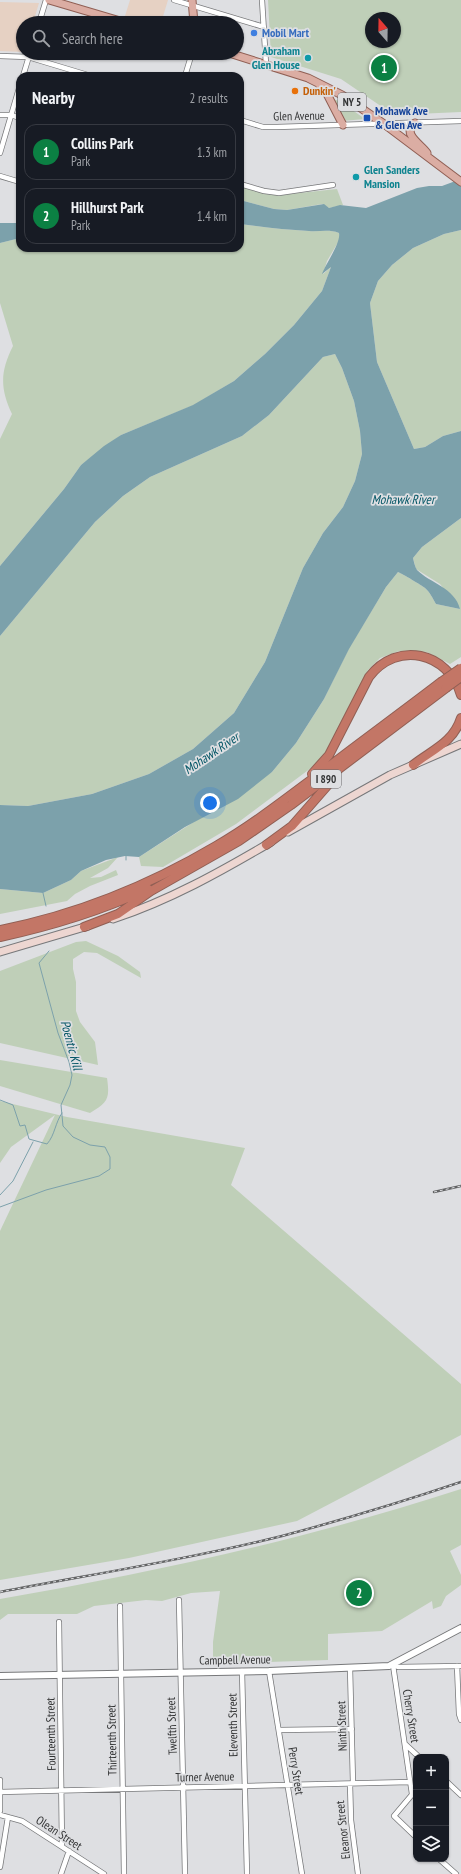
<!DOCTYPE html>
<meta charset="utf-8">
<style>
:root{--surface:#171b24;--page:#242831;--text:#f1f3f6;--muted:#9ea1a6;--line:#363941;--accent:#0b8043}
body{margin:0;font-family:"PT Sans Narrow",sans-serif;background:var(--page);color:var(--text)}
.controls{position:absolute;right:12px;bottom:12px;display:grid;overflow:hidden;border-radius:8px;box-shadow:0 1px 3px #0004}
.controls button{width:36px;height:36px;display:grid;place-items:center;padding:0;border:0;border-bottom:1px solid var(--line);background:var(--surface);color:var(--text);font:20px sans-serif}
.compass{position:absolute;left:365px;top:12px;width:36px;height:36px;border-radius:50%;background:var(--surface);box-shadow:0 1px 3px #0004;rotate:340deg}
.you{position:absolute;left:210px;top:803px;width:14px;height:14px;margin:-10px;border:3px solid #fff;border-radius:50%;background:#1a73e8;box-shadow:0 0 0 6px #1a73e833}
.badge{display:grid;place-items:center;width:26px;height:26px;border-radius:50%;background:var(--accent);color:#fff;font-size:13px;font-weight:700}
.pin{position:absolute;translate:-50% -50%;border:2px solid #fff;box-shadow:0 1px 4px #0006}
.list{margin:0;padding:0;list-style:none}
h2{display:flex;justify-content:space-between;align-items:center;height:52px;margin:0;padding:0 16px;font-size:17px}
h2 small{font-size:13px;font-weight:400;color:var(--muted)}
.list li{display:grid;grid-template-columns:26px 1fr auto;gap:12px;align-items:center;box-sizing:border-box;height:56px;margin:0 8px 8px;padding:0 8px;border:1px solid var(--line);border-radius:12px}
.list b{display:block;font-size:15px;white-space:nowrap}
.list p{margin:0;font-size:13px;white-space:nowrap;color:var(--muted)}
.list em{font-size:13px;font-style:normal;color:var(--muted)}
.icon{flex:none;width:22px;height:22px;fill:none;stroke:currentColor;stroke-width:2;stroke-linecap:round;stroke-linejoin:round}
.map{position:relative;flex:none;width:461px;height:1874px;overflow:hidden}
.search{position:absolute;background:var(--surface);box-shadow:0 1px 3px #0004;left:16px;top:16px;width:228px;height:44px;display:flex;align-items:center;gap:10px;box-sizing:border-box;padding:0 14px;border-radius:22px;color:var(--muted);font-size:15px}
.panel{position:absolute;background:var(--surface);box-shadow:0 1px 3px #0004;left:16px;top:72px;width:228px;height:180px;border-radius:12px}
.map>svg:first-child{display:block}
</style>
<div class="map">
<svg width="461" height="1874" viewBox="0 0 461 1874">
<rect width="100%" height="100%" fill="#dedfe2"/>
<path fill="#e6d1c3" d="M130 0H168L161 23H149L125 16Z
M0 2 39 3 33 23H23V52L0 51Z"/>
<path fill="#bfcfb8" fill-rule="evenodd" d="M268 0H461V112L394 115 341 79 271 57ZM371 18H395V42H371Z
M331 98 341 102 365 119 342 121Z
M240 186 265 194 280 195 337 189 343 205 329 208 322 204 287 210 274 209 240 200Z
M240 224C263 227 286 230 309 231 319 232 329 229 339 233L340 239 327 261 323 274 331 267 322 291 294 325 265 354 234 381 194 405 121 435 81 465 64 489 0 566V439L12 414C0 388 0 372 13 346L0 303V243L20 238V248H240Z
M461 230V431L443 436 425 447 414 449 377 362 370 303 378 281 392 265 413 248 444 234Z
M335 354 342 368 354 401 360 431 362 454 355 481 343 507 323 533 303 568 265 662 234 713 193 749 149 774 92 794 28 806 0 805V636L95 522 123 496 150 477 242 436 269 415 323 357Z
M461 518V657L450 664 427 652 413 651H399L380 658 368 670 329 749 315 765 236 824 163 867 141 866 139 857 272 772 296 743 324 699 349 648 386 587 398 572C403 574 421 585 425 588 430 592 433 599 436 604L460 609 440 584 416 569 413 558 422 547Z
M118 857 108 868 90 878 101 877 116 870 118 875 90 886 75 894 67 901 0 914V889L43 893 71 880 81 871Z
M86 941 118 956 140 972 141 978 97 953 84 952 73 959V969L76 982V1011L80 1022 95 1042 98 1065 0 1043V971L76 942Z
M0 1060 107 1078C110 1099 108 1102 90 1113L0 1086Z
M0 1101 67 1117 245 1148 231 1185 461 1384V1435L297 1521 129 1558 0 1580V1231L55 1115 11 1147 0 1163Z
M461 1489V1545L450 1551 461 1575V1585L446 1596 441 1606 433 1609 432 1601 382 1631 328 1634V1660L213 1664V1642L220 1591 191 1593 162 1601 146 1600 94 1606 77 1614H8L0 1620V1599C156 1572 311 1538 461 1489Z"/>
<path fill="#7ca1ab" d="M461 179V230L444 234 413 248 392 265 378 281 370 303 377 362 414 449 425 447 443 436 461 431V518L422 547 413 558C414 562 415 567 417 570 430 583 455 588 460 609L436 604C433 599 430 592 425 588 421 585 403 574 398 572L386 587 349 649 324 699 296 743 272 772 238 799 185 827 139 857 125 856 106 860 81 871 71 880 43 893 0 889V805L28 806 92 794 149 774 193 749 234 713 265 662 303 568 323 533 343 507 355 481 362 454 360 431 354 401 342 368 335 354 323 357 269 415 242 436 150 477 123 496 95 522 0 636V566L64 489 81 465 104 446 121 435 193 405 234 381 265 354 294 325 322 291 331 267 322 274C326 263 341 243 339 233 329 229 319 232 309 231 286 230 263 227 240 224V200L274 209 287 210 324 204 329 208 340 205 366 208 417 188 429 186H442Z
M0 223H20V238L0 243Z"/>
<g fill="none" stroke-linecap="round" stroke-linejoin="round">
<path stroke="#7ca1ab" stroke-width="1" d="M126 856V860
M43 893 46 906
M0 1100 13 1105 20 1126 25 1125 29 1139 47 1144C55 1135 55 1123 62 1113
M0 1195 13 1181 33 1142
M0 1207 46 1190 99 1176 110 1169V1157L105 1147 90 1145 73 1137 63 1126 61 1105 70 1085 72 1075 69 1062 58 1033 39 963 49 951"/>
<g stroke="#77787a" stroke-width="6">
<path id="minor" d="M174 0 264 27
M262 0 266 64
M39 23 46 0
M0 56 28 57 91 76
M23 76 30 53
M185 76 192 53
M0 115H11L20 118
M240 120 263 127H277L461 121
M0 153 20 85
M0 176 20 182
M240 184 264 191 279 193 333 185
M179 1600 185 1874
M120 1606 124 1874
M59 1622 62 1845
M457 1666 459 1714 461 1720
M350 1668 353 1783
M242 1671 247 1874
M269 1671 302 1874
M279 1730 352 1729
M405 1744 419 1757
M0 1780V1811
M446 1781 461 1795
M350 1784 351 1820 358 1874
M416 1790 394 1816 416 1837
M0 1792 410 1782
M412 1794 393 1665 398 1667 461 1666
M0 1815 22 1821 104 1874
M439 1859 456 1874
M0 1867 8 1817
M61 1874 69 1851"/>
</g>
<g stroke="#77787a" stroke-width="8">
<path id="tertiary" d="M0 1676 269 1671 389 1666 461 1628"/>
</g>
<g stroke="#77787a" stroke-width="9">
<path id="secondary" d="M288 832 390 775 461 744
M113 919C170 900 220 872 271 842
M0 952 88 926"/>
</g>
<g stroke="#905f54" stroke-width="9">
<path id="primary" d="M49 0 127 23
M192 0 194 23
M229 53 308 78 342 95 384 124 461 182
M320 86 326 92 343 125
M415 123C401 134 421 144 427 153"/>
</g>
<g stroke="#905f54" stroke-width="10">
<path id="motorway" d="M413 765C432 750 453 743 461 718
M312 774 329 755 369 677C397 640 448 652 461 695
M266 845 292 826 334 778
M84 927 118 914 151 891 239 841 291 805 446 688
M0 930C76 915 150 885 216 846 254 824 288 797 323 771 362 741 402 712 441 682
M0 937C51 926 100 911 148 889"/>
</g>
<use href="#minor" stroke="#fff" stroke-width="4.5"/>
<use href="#tertiary" stroke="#fff" stroke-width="6"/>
<use href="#secondary" stroke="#edd6d1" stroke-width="7"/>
<use href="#primary" stroke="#dbada3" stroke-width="7"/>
<use href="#motorway" stroke="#c37666" stroke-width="8"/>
<g stroke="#626364" stroke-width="2.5">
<path id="rail" d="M434 1192 461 1186
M0 1592C94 1574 189 1559 282 1536 342 1520 402 1502 461 1482"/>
</g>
<use href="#rail" stroke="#dedfe2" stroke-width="1" stroke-dasharray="3" stroke-linecap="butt"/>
<g stroke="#905f54" stroke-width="10" stroke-linecap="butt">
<path id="motorway-bridge" d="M441 682 461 668
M446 688 461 677"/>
</g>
<use href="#motorway-bridge" stroke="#c37666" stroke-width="8"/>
</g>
<circle fill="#3f7fe0" stroke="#dedfe2" stroke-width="1.5" cx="254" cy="33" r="4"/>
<g fill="#0f9aa8" stroke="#dedfe2" stroke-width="1.5">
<circle cx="308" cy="58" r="4"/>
<circle cx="356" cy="177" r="4"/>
</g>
<circle fill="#e8710a" stroke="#dedfe2" stroke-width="1.5" cx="295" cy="91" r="4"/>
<rect fill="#1a4fb4" stroke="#dedfe2" stroke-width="1.5" x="363" y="114" width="8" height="8" rx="2"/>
<g text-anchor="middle" stroke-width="3.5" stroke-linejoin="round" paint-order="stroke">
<g fill="#dedfe2" stroke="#666768" stroke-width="1">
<rect x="338" y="93" width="28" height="18" rx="3"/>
<rect x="311" y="770" width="30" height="18" rx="3"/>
</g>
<g font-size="11" font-weight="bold" fill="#323334">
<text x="352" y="106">NY 5</text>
<text x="326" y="783">I 890</text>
</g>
<g font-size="12" font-weight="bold" fill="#366cbe" stroke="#dedfe2" text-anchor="start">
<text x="262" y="37">Mobil Mart</text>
</g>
<g font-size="12" font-weight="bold" fill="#0d838f" stroke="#dedfe2" text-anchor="end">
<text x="300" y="55">Abraham<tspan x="300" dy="14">Glen House</tspan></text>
<text x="364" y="174" text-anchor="start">Glen Sanders<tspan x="364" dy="14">Mansion</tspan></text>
</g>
<g font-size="12" font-weight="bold" fill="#c56008" stroke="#dedfe2" text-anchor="start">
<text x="303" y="95">Dunkin'</text>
</g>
<g font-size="12" font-weight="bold" fill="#164399" stroke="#dedfe2" text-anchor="start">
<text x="375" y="115">Mohawk Ave<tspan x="375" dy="14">&amp; Glen Ave</tspan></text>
</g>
<g font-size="12" fill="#323334" stroke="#dedfe2">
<text transform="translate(299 116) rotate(-1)" y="4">Glen Avenue</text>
<text transform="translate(235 1660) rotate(-1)" y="4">Campbell Avenue</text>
<text transform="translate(411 1716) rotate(81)" y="4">Cherry Street</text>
<text transform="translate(233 1725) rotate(-91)" y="4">Eleventh Street</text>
<text transform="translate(172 1726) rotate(-92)" y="4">Twelfth Street</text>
<text transform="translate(342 1726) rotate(-92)" y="4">Ninth Street</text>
<text transform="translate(51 1734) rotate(-91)" y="4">Fourteenth Street</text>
<text transform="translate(112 1740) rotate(-91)" y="4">Thirteenth Street</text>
<text transform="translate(296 1771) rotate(81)" y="4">Perry Street</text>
<text transform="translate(205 1777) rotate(-1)" y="4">Turner Avenue</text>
<text transform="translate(343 1830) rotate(-96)" y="4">Eleanor Street</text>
<text transform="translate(59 1833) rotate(33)" y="4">Olean Street</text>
</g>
<g font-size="13" font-style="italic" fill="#045666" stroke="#dedfe2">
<text x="403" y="504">Mohawk River</text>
<text transform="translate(211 753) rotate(-34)" y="5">Mohawk River</text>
<text transform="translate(72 1045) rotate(75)" y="5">Poentic Kill</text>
</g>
</g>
</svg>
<div class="controls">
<button>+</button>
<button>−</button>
<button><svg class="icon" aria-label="layers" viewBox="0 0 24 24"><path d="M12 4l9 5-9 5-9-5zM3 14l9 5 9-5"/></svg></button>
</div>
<svg class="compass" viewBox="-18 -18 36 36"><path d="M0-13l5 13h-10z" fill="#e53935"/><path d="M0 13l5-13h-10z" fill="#9ea1a6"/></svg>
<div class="you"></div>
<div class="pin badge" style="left:384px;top:68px">1</div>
<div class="pin badge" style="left:359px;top:1593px">2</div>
<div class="search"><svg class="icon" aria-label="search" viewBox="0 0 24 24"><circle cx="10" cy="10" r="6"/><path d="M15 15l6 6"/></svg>Search here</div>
<section class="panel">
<h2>Nearby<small>2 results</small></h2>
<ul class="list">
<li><span class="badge">1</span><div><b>Collins Park</b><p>Park</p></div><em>1.3 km</em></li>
<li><span class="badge">2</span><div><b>Hillhurst Park</b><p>Park</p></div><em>1.4 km</em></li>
</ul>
</section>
</div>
